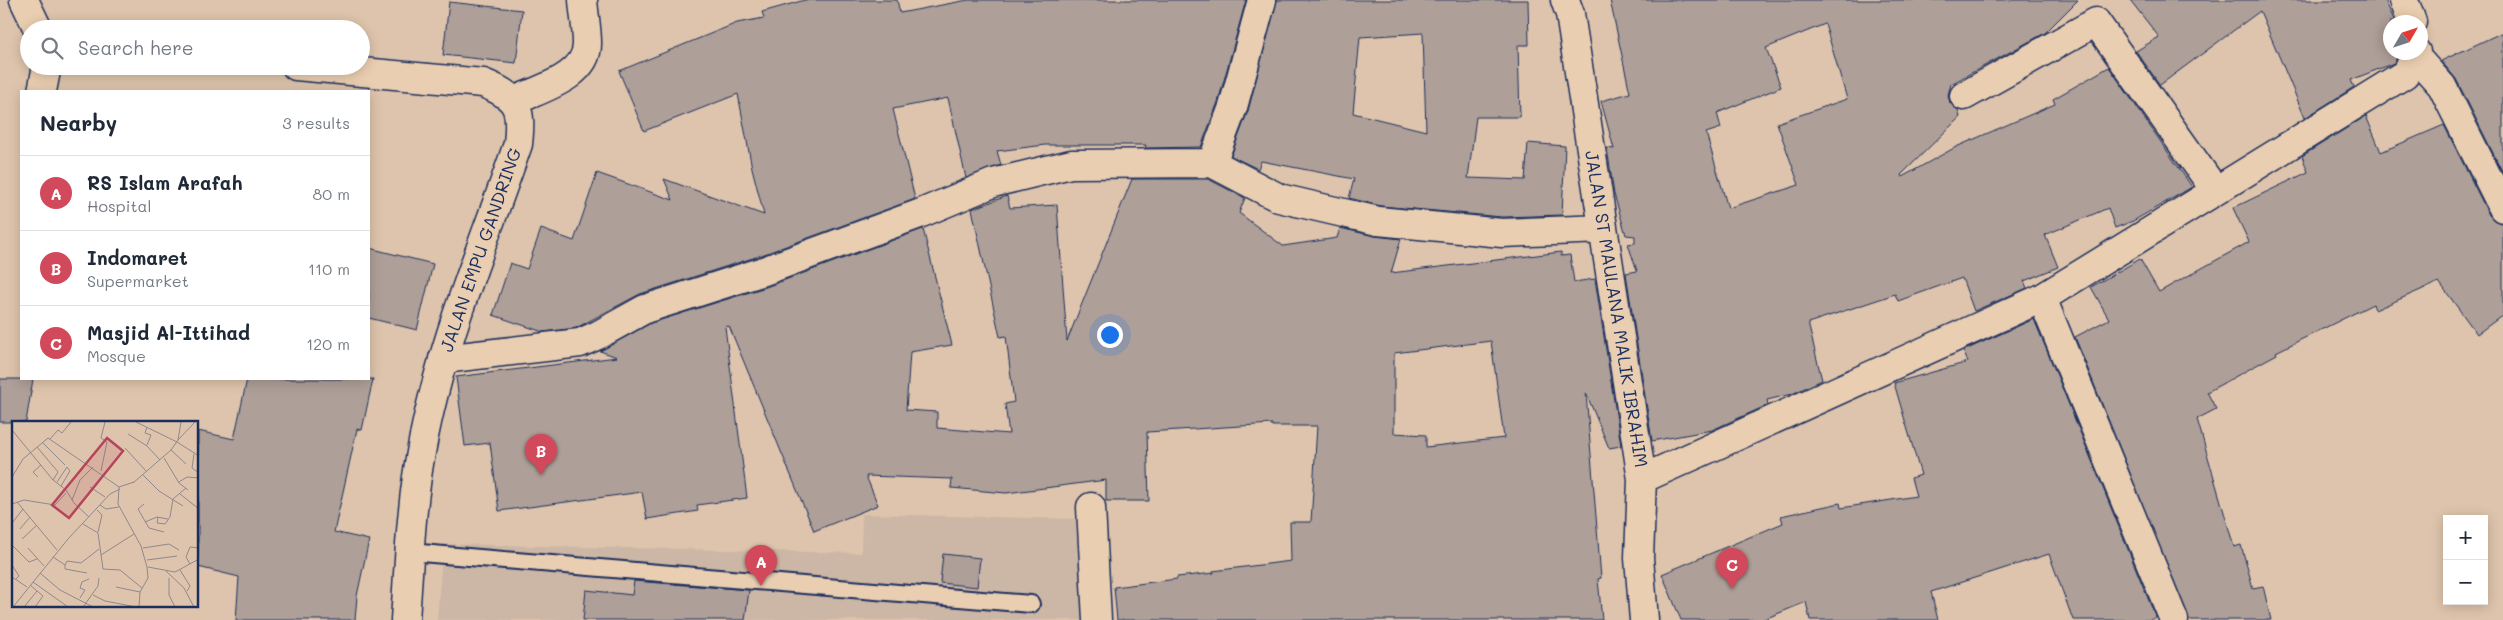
<!DOCTYPE html>
<meta charset="utf-8">
<style>
:root{--surface:#fff;--page:#f2f2f3;--text:#1f2937;--muted:#747a83;--line:#e0e1e3;--accent:#d1495b}
body{margin:0;font-family:Mali,sans-serif;background:var(--page);color:var(--text)}
.controls{position:absolute;right:15px;bottom:15px;display:grid;overflow:hidden;border-radius:0px;box-shadow:0 2px 12px #0003}
.controls button{width:45px;height:45px;display:grid;place-items:center;padding:0;border:0;border-bottom:1px solid var(--line);background:var(--surface);color:var(--text);font:25px sans-serif}
.compass{position:absolute;left:2383px;top:15px;width:45px;height:45px;border-radius:50%;background:var(--surface);box-shadow:0 2px 12px #0003;rotate:51deg}
.you{position:absolute;left:1109px;top:334px;width:18px;height:18px;margin:-12px;border:4px solid #fff;border-radius:50%;background:#1a73e8;box-shadow:0 0 0 8px #1a73e833}
.badge{display:grid;place-items:center;width:32px;height:32px;border-radius:50%;background:var(--accent);color:#fff;font-size:16px;font-weight:700}
.pin{position:absolute;translate:-50% -41px;filter:drop-shadow(0 1px 2px #0008)}
.pin::after{content:'';position:absolute;top:26px;width:18px;height:15px;background:inherit;clip-path:polygon(0 0,100% 0,50% 100%)}
.list{margin:0;padding:0;list-style:none}
h2{display:flex;justify-content:space-between;align-items:center;height:65px;margin:0;padding:0 20px;font-size:21px}
h2 small{font-size:16px;font-weight:400;color:var(--muted)}
.list li{display:grid;grid-template-columns:32px 1fr auto;gap:15px;align-items:center;box-sizing:border-box;height:75px;padding:0 20px;border-top:1px solid var(--line)}
.list b{display:block;font-size:19px;white-space:nowrap}
.list p{margin:0;font-size:16px;white-space:nowrap;color:var(--muted)}
.list em{font-size:16px;font-style:normal;color:var(--muted)}
.icon{flex:none;width:28px;height:28px;fill:none;stroke:currentColor;stroke-width:2;stroke-linecap:round;stroke-linejoin:round}
.map{position:relative;flex:none;width:2503px;height:620px;overflow:hidden}
.search{position:absolute;background:var(--surface);box-shadow:0 2px 12px #0003;left:20px;top:20px;width:350px;height:55px;display:flex;align-items:center;gap:12px;box-sizing:border-box;padding:0 18px;border-radius:28px;color:var(--muted);font-size:19px}
.panel{position:absolute;background:var(--surface);box-shadow:0 2px 12px #0003;left:20px;top:90px;width:350px;height:290px;border-radius:0px}
.map>svg:first-child{display:block}
</style>
<div class="map">
<svg width="2503" height="620" viewBox="0 0 2503 620">
<rect width="100%" height="100%" fill="#dec4ac"/>
<filter id="ink" filterUnits="userSpaceOnUse"><feTurbulence type="fractalNoise" baseFrequency=".02" numOctaves="2"/><feDisplacementMap in="SourceGraphic" scale="10" xChannelSelector="R" yChannelSelector="G"/><feConvolveMatrix kernelMatrix="1 2 1 2 8 2 1 2 1" color-interpolation-filters="sRGB"/></filter>
<g filter="url(#ink)">
<path fill="#ccb6a5" d="M862 514 1077 519 1085 620H437L443 544 861 553Z"/>
<path fill="#ae9f98" stroke="#1b2f5e" fill-rule="evenodd" d="M805 0H897L900 13 968 0H1246L1218 102 1201 147 1145 148 1146 145H1045L997 151 1001 165 966 178 948 98 893 109 915 199 756 257 640 294 576 328 543 332 493 315 510 263 527 269 541 229 574 241 597 173 673 200 664 179 764 215 752 168 738 94 644 131 619 71 737 23 764 18 762 12Z
M1277 0H1528L1529 45H1518L1520 117H1476L1468 178 1525 180 1528 143 1565 146 1562 215 1502 217 1381 206 1349 198 1354 179 1261 161 1258 169 1231 156 1248 111ZM1423 33 1426 131 1353 113 1360 37Z
M1610 0H2078L2045 33 1951 84 1948 95 1950 103 1958 110 1960 117 1901 175 1902 177 1956 147 2055 104 2053 99 2109 67 2192 187 2133 221 2115 228 2108 208 2045 235 2058 267 2024 281 2027 288 1974 311 1962 278 1898 301 1895 294 1808 323 1822 380 1792 394 1767 400 1768 405 1712 430 1652 441 1626 273 1637 271 1628 244 1635 243V236L1626 235 1614 194 1607 148 1614 149 1601 101 1630 93ZM1825 24 1847 99 1777 123 1799 185 1728 208 1706 133 1721 128 1717 113 1781 87 1766 48Z
M2130 0H2385L2395 22H2390V52H2400L2394 63 2351 80 2354 87 2305 118 2260 11 2160 85 2136 51 2159 37Z
M449 2 522 10 516 63 443 55Z
M2503 32V173L2456 79 2441 61Z
M2366 116 2381 152 2444 125 2489 215 2495 221 2503 223V315L2477 334 2439 282 2375 310 2373 304 2276 352 2277 354 2207 392 2216 409 2197 419 2234 547 2241 545 2253 588 2263 586 2271 620H2189L2075 337 2109 319 2091 287 2140 259 2159 292 2249 242 2233 208 2308 172 2302 156Z
M1132 179H1208L1245 198 1239 213 1283 246 1337 238 1340 228 1374 236 1401 239 1391 273 1561 252V256L1570 255 1574 282 1595 279 1621 446 1609 448 1586 393 1601 578 1598 579 1602 620H1117L1114 587 1177 579V577L1214 573 1213 571 1291 561 1290 522H1311L1317 426H1272V424L1147 432 1149 501H1106V480L1006 493 951 488 952 479 866 476 878 505 814 531 729 326 725 327 747 498 697 505 698 511 647 519 642 492 499 511 490 443 465 446 456 377 617 357 600 351 651 323 766 287 923 229 952 345 910 352 906 410 937 412V428L1009 434 1005 404 1014 402 1006 336 1000 337 972 209 1007 196 1010 208 1057 205 1067 341ZM1491 341 1504 438 1426 447V435L1394 433V353Z
M369 248 433 264 417 330 369 318Z
M2034 319 2156 618 2149 620H2073L2049 554 1931 592 1938 620H1810L1806 602 1762 620H1681L1662 574 1783 523 1781 516 1840 503 1841 508 1916 496 1911 478 1921 475 1894 383 1968 362 1963 351Z
M0 379H33L26 422H0Z
M247 379H373L362 430 357 429 334 532 369 540 357 596 355 620H236L239 577 198 567V431L234 439Z
M943 554 980 558 977 587 940 583Z
M634 581 749 590 745 620H583L586 590 632 595Z"/>
<g fill="none" stroke-linecap="round" stroke-linejoin="round">
<g stroke="#1b2f5e" stroke-width="20">
<path id="service" d="M409 552 1031 604"/>
</g>
<g stroke="#1b2f5e" stroke-width="31">
<path id="minor" d="M1565 0 1570 14 1642 479 1639 558 1644 620
M2404 0 2412 22
M2416 57 2442 86 2503 208
M42 91 47 66
M1964 96 2096 22 2215 190
M514 101C539 89 588 77 587 43 587 29 584 14 583 0
M1212 163 1233 107 1262 0
M2042 298 2174 620
M443 359 580 343 598 335 645 309 761 272 919 214 993 183 1071 164 1212 163 1279 198 1378 221 1502 233 1603 229
M1642 479 2042 298 2405 74 2416 57V52
M1091 507 1097 620"/>
</g>
<g stroke="#1b2f5e" stroke-width="31">
<path id="tertiary" d="M24 0 38 29
M296 66 483 83C518 97 522 107 518 144 484 243 441 343 422 447 411 503 409 563 405 620"/>
</g>
<use href="#service" stroke="#eaceb1" stroke-width="16"/>
<use href="#minor" stroke="#eaceb1" stroke-width="28"/>
<use href="#tertiary" stroke="#eaceb1" stroke-width="28"/>
</g>
</g>
<g text-anchor="middle" stroke-width="4" stroke-linejoin="round" paint-order="stroke">
<g font-size="18" fill="#1b2f5e" stroke="#eaceb1">
<text transform="translate(481 250) rotate(-71)" y="6">JALAN EMPU GANDRING</text>
<text transform="translate(1616 309) rotate(81)" y="6">JALAN ST MAULANA MALIK IBRAHIM</text>
</g>
</g>
<g transform="translate(12 421)">
<rect width="186" height="186" fill="#dec4ac"/>
<path fill="none" stroke="#90888d" stroke-width="1" d="M124 1 165 21M0 9 41 59 54 69 62 82 77 96M116 13 135 25 148 39M38 18 46 9 50 12 59 1M166 19 183 1M30 21 53 44M165 21 187 35M135 24 139 14 133 12 135 6M25 26 46 51 41 59M113 27 134 50M159 29 174 43M182 33 180 47 187 52M152 37 167 62 176 69M89 50 95 21 89 17 93 1M131 54 147 70 171 85M0 56 11 38 36 17 107 66M26 56 21 51 29 44M45 61 55 46 58 50 49 65M122 61 107 66 106 83 129 125 135 146 136 157 128 171 127 186M167 61 175 56 187 57M121 62 159 29 166 19 169 1M78 66 93 76M168 73 187 88M60 79 68 59 81 46M5 81 45 129M0 83 12 79 43 84 54 72M132 83 126 88 137 107 152 111M88 84 94 88 107 86M85 89 90 94 86 111M146 96 145 102 153 103 158 96 161 78 174 67M133 101 145 96 156 98M0 102 11 88M71 103 86 112 91 148 108 149 130 167M8 108 18 96M10 118 24 105M0 124 17 141 25 138M16 127 32 145M131 127 157 123 167 129M89 134 122 113M41 136 53 144 55 140 69 142 87 128M135 139 165 135M178 143 174 136 178 126 187 127M0 144 7 155 4 158M53 144V148L75 152M136 146 163 151 187 138M168 149 178 165 175 170M154 150 172 167 182 186M28 152 48 169 81 186M0 156 15 166M157 157V174L163 186M21 161 56 186M18 164 31 175 23 186M104 166 128 171M81 174 93 180 124 186M68 177 73 169 68 167 70 161 77 158M1 186 56 118 98 73 108 68M12 186 25 170M71 186 86 165 87 157"/>
<path fill="#b6455b" fill-opacity="0.15" stroke="#b6455b" stroke-width="2.5" d="M95 17 111 30 57 97 40 84Z"/>
<rect width="186" height="186" fill="none" stroke="#1b2f5e" stroke-width="2.5"/>
</g>
</svg>
<div class="controls">
<button>+</button>
<button>−</button>
</div>
<svg class="compass" viewBox="-18 -18 36 36"><path d="M0-13l5 13h-10z" fill="#e53935"/><path d="M0 13l5-13h-10z" fill="#747a83"/></svg>
<div class="you"></div>
<div class="pin badge" style="left:761px;top:586px">A</div>
<div class="pin badge" style="left:541px;top:475px">B</div>
<div class="pin badge" style="left:1732px;top:589px">C</div>
<div class="search"><svg class="icon" aria-label="search" viewBox="0 0 24 24"><circle cx="10" cy="10" r="6"/><path d="M15 15l6 6"/></svg>Search here</div>
<section class="panel">
<h2>Nearby<small>3 results</small></h2>
<ul class="list">
<li><span class="badge">A</span><div><b>RS Islam Arafah</b><p>Hospital</p></div><em>80 m</em></li>
<li><span class="badge">B</span><div><b>Indomaret</b><p>Supermarket</p></div><em>110 m</em></li>
<li><span class="badge">C</span><div><b>Masjid Al-Ittihad</b><p>Mosque</p></div><em>120 m</em></li>
</ul>
</section>
</div>
